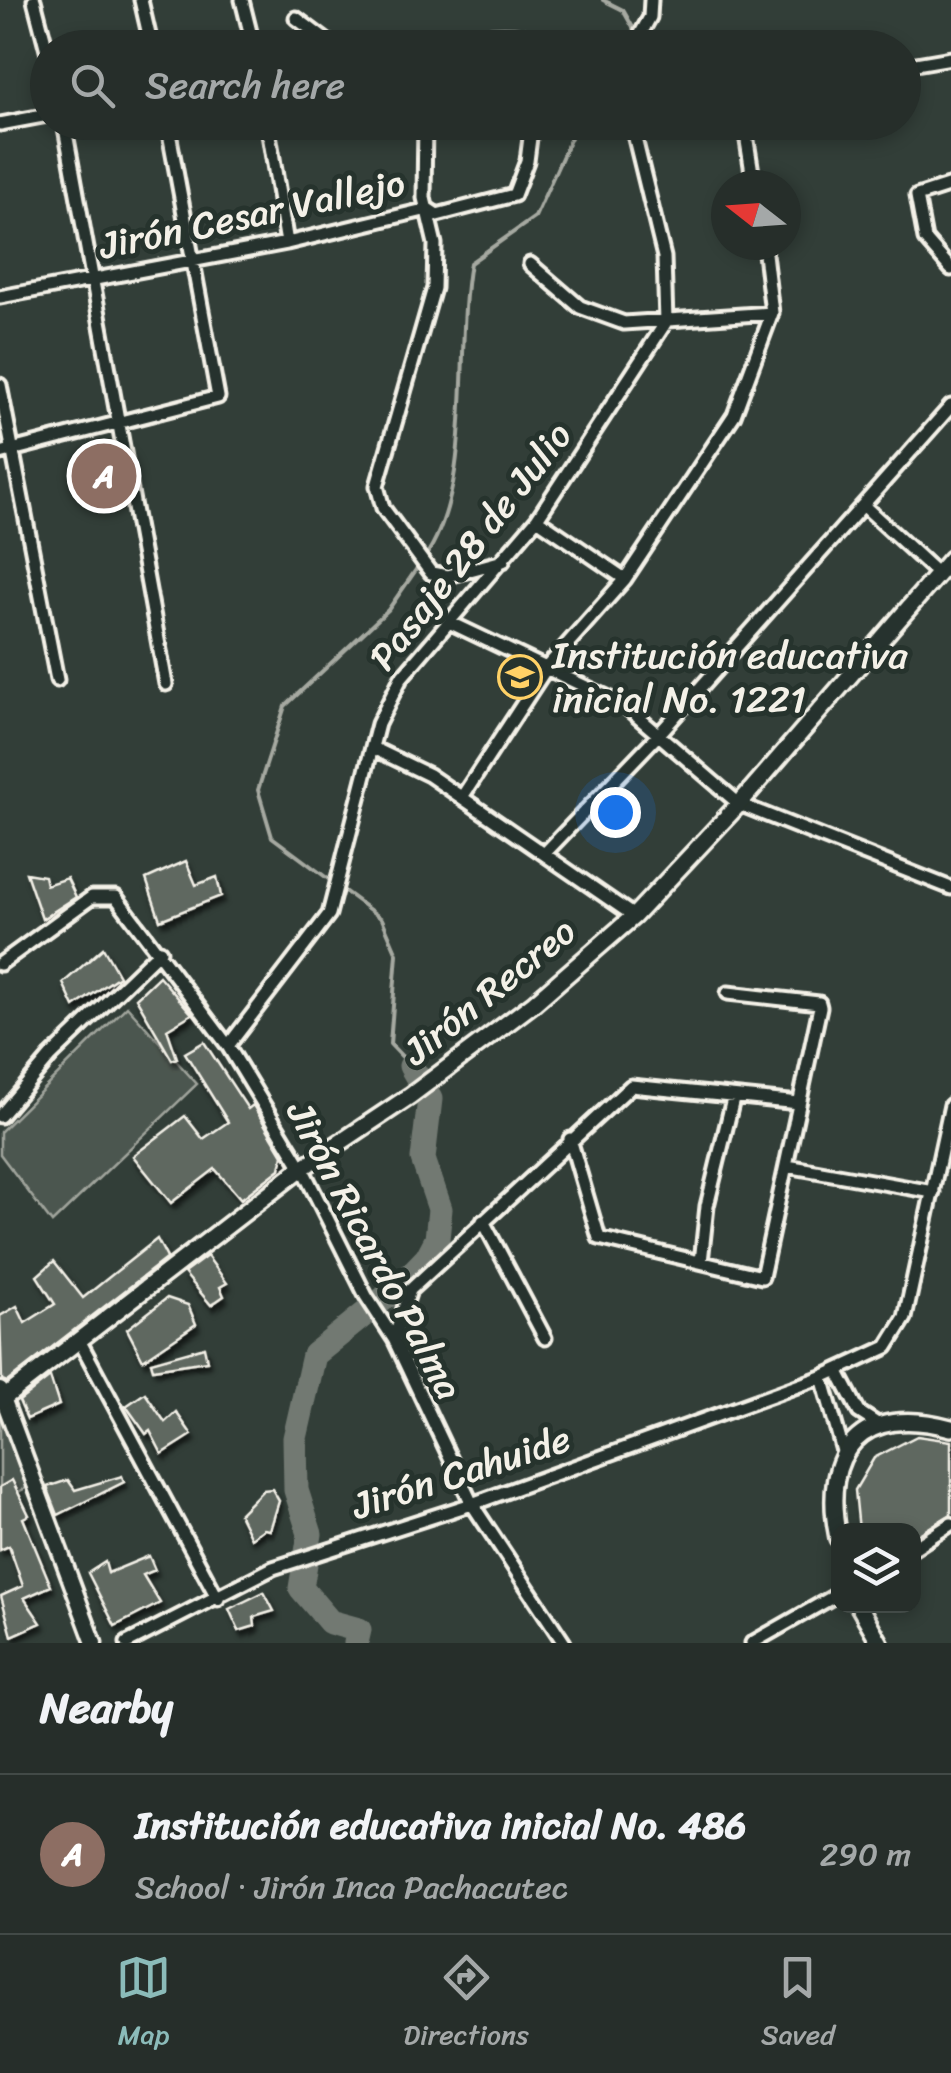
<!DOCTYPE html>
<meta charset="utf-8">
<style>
:root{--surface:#262e2a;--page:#323a36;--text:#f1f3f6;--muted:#a4a8a8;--line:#424a47;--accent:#8bbbb9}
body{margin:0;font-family:Sriracha,sans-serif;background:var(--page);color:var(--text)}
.controls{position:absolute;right:30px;bottom:30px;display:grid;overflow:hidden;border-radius:20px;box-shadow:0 5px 15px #0003}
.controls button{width:90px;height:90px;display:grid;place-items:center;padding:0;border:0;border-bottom:2px solid var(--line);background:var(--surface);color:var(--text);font:50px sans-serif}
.compass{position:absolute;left:711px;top:170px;width:90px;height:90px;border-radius:50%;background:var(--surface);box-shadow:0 5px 15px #0003;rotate:287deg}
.you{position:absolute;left:615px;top:812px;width:35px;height:35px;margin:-25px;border:8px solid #fff;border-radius:50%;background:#1a73e8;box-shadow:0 0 0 15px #1a73e833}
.badge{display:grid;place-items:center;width:65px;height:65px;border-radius:50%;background:var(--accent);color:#fff;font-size:32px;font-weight:700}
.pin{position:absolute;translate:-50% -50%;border:5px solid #fff;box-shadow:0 2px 10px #0006}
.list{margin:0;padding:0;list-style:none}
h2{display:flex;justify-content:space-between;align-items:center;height:130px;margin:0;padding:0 40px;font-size:42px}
h2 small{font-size:32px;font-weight:400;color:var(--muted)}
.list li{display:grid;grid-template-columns:65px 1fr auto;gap:30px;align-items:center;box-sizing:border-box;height:160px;padding:0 40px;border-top:2px solid var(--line)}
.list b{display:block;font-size:38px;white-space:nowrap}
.list p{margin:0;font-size:32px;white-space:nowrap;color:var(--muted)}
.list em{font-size:32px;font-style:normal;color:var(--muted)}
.icon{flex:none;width:55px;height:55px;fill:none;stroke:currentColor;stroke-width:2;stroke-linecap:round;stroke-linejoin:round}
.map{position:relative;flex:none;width:951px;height:1643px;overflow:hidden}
.search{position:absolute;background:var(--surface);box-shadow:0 5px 15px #0003;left:30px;right:30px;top:30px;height:110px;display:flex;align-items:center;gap:25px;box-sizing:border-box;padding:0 35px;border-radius:55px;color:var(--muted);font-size:38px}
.sheet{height:290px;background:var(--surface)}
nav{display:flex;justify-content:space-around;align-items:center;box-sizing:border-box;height:140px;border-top:2px solid var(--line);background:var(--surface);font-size:28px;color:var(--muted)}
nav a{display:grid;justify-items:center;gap:5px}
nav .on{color:var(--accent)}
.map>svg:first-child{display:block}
</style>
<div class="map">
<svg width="951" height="1643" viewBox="0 0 951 1643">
<defs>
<filter id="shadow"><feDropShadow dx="3" dy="5.5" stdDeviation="2.5" flood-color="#0009"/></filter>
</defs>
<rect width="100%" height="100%" fill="#323e38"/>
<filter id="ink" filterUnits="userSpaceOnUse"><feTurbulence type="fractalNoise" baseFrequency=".01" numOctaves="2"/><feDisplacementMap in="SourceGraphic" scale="20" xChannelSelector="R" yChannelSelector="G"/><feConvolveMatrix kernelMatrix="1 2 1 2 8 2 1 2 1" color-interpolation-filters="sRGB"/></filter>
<g filter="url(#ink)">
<path fill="#4c564f" stroke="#a0a49c" stroke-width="2.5" d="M127 1006 197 1084 52 1223 0 1154V1132Z
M0 1406 30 1486 0 1501Z"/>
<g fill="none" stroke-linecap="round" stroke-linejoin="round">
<path stroke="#a6a9a1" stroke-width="4" d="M603 0 623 10 636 33 620 48
M425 557C475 485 455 348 470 263L535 217 578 122
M411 1066 390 1044 397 954 382 919 272 837 258 790 285 706 388 610 420 564"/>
<path stroke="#727972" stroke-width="25" d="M356 1643 359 1630 330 1622 301 1588 310 1534 296 1490 295 1438 314 1355 403 1283 427 1258 437 1239 440 1209 423 1159 430 1099 411 1066"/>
</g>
<path fill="#5f6861" stroke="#f4f1e8" stroke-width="2.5" filter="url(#shadow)" d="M186 861 196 885 217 877 221 896 160 920 146 879Z
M26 873 44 876 46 885 67 878 76 897 42 919Z
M103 948 119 976 74 1007 63 983Z
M159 976 192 1014 167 1029 177 1058 172 1060 136 998Z
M204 1042 248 1109 253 1105 283 1155 280 1169 241 1199 215 1169 171 1203 133 1156 185 1116 203 1139 228 1122 185 1053Z
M157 1239 167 1258 7 1382 2 1380 0 1316 17 1306 25 1323 55 1304 37 1276 54 1261 83 1298Z
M207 1256 227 1283 220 1287 224 1296 211 1305 184 1273Z
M167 1298 188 1305 196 1324 143 1360 127 1329Z
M204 1347 207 1361 153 1369 151 1362Z
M50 1377 59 1405 27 1419 19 1401Z
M145 1393 165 1422 176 1412 192 1435 162 1454 150 1431 146 1434 126 1406Z
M917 1436 951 1441V1514L914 1537V1530H859L855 1490 874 1458Z
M122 1476 124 1482 58 1515 47 1487 68 1480 75 1490Z
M12 1480 29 1515 23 1518 51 1586 24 1598 41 1623 12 1636 1 1596 23 1586 9 1546 0 1550V1487Z
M272 1489 279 1501 270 1530 264 1529 251 1538 239 1514 263 1490Z
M149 1556 155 1570 143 1575 160 1603 115 1626 88 1573 105 1562 108 1573Z
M264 1592 274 1611 254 1617 255 1626 239 1631 229 1609Z"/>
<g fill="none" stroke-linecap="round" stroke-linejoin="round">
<g stroke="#f4f1e8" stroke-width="19">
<path id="minor" d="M34 0 48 54
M141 0 152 48
M242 0 254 48
M296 18 332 45 345 48
M414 48C452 43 500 26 538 40L541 48
M633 48 650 17 651 0
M904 66 951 58
M64 122 166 684
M267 122 287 243
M425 122 424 198 435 244 434 288 377 486 383 508 431 573 448 576 503 561
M744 122 754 185
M0 124 48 115
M951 185 917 196 925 239 951 269
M530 264 580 307 624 323 772 313
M0 297 287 243 428 209 437 215 514 195 527 161 532 122
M0 385 57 680
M0 453 218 397 167 122
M864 506 938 574
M537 519 625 579
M449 622 624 705 739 804 951 888
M373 748 429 775 634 916
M462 797 547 667 625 579 734 415 772 313 764 245
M545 853 660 733 951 406
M0 964 92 897H116L228 1046 302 1168 366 1296 394 1339 472 1504 564 1643
M228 1046 329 914 378 724 401 678 537 519 666 322 664 257 631 122
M0 1116 51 1056 160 951
M570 1139 599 1238 762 1277 820 1007 819 1003 728 993
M787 1166 933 1192
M483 1221 545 1338
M701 1262 707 1206 733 1099
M394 1339 410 1290 631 1086 799 1103
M79 1340 218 1599
M837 1370 859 1412 879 1425
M822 1377 843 1451
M914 1548 951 1524
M127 1643 273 1568 472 1504 822 1377 887 1347 905 1318 951 1105
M752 1643 838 1594"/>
</g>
<g stroke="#f4f1e8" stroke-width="21">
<path id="tertiary" d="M0 1390 94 1643"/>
</g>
<g stroke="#f4f1e8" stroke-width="22">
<path id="secondary" d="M0 1401 302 1168 410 1096 534 1003 634 916 739 804 951 559
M838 1538C820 1451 862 1403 951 1428
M859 1606 880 1643"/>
</g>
<use href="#minor" stroke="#26332d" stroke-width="11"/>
<use href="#tertiary" stroke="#26332d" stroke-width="14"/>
<use href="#secondary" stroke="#26332d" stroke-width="15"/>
</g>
</g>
<defs>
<g id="school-ring" transform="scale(2.25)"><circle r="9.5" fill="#26332d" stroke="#ffd166" stroke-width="1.5"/><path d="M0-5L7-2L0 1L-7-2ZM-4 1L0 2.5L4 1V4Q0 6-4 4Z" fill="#ffd166"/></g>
</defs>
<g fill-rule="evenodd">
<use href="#school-ring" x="520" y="677"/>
</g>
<g text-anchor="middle" stroke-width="10" stroke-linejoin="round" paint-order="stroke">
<g font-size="38" fill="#f4f1e8" stroke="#26332d">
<text transform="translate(252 214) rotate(-12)" y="13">Jirón Cesar Vallejo</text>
<text transform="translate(470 546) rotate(-52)" y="13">Pasaje 28 de Julio</text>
<text transform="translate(489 991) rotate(-39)" y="13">Jirón Recreo</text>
<text transform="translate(375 1250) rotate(62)" y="13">Jirón Ricardo Palma</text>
<text transform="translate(461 1472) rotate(-18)" y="13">Jirón Cahuide</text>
</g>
<g font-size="38" fill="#f4f1e8" stroke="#26332d" text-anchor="start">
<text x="552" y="668">Institución educativa<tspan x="552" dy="44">inicial No. 1221</tspan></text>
</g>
</g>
</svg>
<div class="controls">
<button><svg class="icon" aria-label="layers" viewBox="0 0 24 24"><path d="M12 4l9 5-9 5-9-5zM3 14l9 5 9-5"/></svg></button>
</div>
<svg class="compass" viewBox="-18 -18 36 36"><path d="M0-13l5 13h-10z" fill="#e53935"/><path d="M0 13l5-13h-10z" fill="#a4a8a8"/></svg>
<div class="you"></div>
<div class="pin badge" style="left:104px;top:476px;background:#8d6e63">A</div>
<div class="search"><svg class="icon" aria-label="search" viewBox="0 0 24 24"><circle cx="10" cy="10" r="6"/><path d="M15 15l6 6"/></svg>Search here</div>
</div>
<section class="sheet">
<h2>Nearby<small></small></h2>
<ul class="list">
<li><span class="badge" style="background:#8d6e63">A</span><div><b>Institución educativa inicial No. 486</b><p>School · Jirón Inca Pachacutec</p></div><em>290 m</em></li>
</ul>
</section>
<nav>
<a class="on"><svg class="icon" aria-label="map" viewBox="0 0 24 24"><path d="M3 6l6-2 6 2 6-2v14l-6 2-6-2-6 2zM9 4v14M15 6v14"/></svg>Map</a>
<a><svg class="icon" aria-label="directions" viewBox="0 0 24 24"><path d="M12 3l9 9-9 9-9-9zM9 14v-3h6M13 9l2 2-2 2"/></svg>Directions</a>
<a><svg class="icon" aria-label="saved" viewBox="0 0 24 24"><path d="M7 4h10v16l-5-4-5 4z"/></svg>Saved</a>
</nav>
